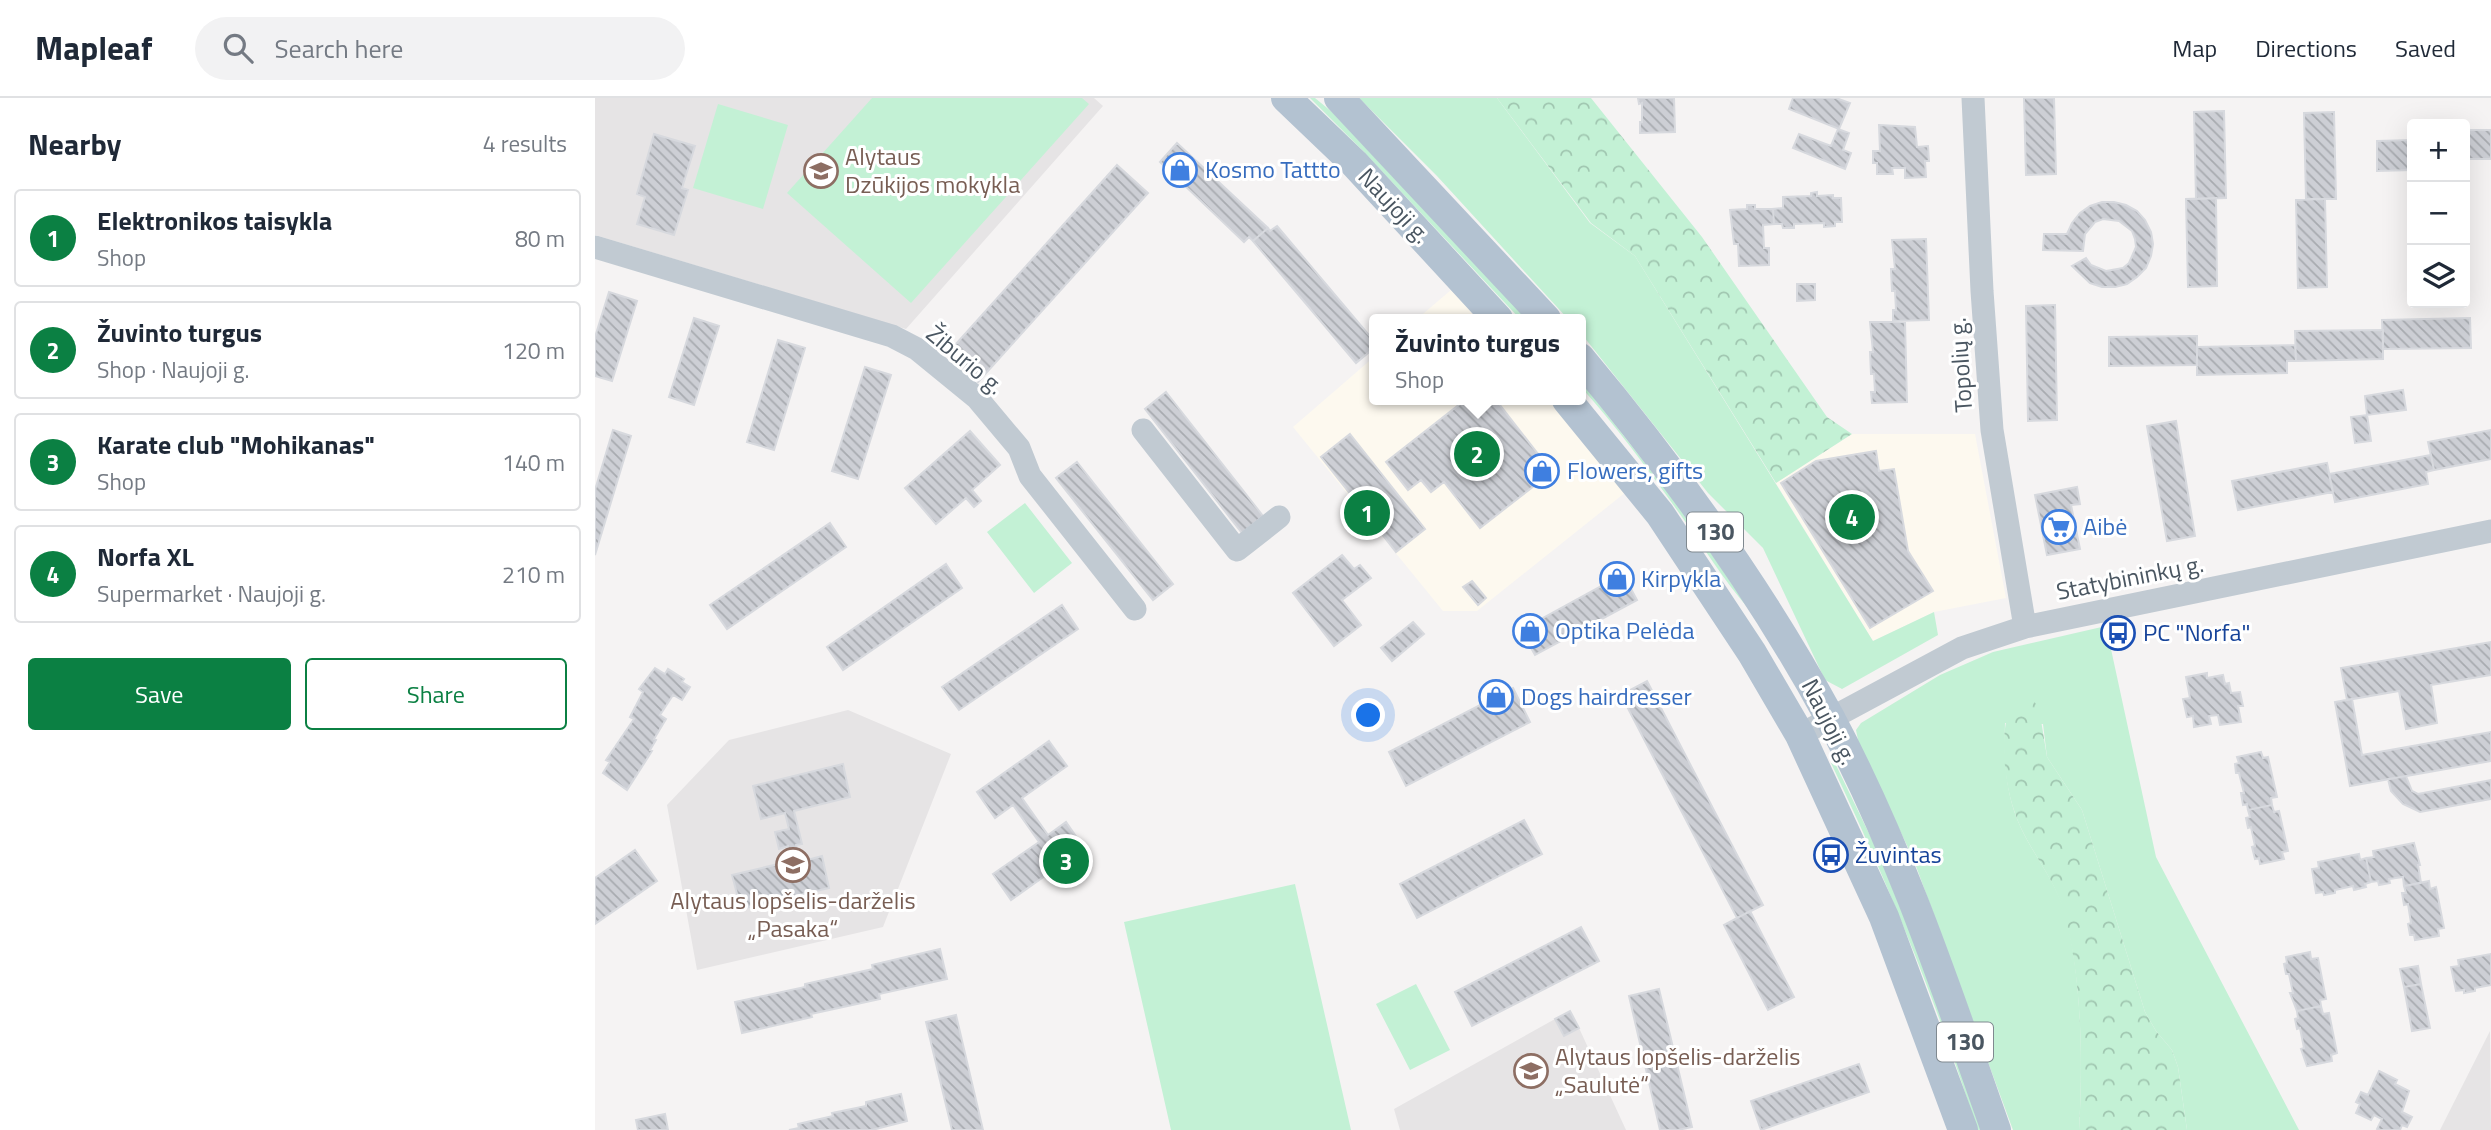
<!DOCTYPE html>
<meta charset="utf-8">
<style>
:root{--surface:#fff;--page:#f2f2f3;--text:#1f2937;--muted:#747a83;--line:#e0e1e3;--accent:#0b8043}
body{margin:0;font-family:"Titillium Web",sans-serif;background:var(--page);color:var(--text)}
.controls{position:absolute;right:21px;top:21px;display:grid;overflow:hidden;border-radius:7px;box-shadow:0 7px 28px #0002}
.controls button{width:63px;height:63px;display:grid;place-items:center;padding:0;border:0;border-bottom:2px solid var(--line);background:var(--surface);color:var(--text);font:35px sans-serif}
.you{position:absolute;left:774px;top:618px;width:24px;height:24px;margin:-18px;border:5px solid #fff;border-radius:50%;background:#1a73e8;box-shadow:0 0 0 10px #1a73e833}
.badge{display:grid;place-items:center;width:46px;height:46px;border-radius:50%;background:var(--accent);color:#fff;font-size:23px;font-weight:700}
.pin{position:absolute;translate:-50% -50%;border:4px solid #fff;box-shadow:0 2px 7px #0006}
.popup{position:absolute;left:774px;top:216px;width:217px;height:91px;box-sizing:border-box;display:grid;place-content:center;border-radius:7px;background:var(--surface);filter:drop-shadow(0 2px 5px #0005);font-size:23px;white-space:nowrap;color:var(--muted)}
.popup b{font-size:26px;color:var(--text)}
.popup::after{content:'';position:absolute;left:50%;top:100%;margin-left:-14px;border:14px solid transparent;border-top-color:var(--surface)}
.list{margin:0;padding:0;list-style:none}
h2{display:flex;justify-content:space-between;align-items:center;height:91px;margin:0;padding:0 28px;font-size:30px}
h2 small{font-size:23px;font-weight:400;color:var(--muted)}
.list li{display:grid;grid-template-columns:46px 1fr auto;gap:21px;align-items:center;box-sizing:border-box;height:98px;margin:0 14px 14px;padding:0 14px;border:2px solid var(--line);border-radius:7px}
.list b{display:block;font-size:26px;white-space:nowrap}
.list p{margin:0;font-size:23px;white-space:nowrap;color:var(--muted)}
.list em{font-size:23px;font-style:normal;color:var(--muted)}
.actions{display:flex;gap:14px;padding:21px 28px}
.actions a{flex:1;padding:16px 0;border:2px solid var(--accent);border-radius:7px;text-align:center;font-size:24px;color:var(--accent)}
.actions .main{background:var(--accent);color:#fff}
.icon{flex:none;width:38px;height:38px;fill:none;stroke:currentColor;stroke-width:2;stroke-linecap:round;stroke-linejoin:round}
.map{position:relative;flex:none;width:1896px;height:1032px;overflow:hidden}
header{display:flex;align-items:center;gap:42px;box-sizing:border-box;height:98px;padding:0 35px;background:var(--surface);border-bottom:2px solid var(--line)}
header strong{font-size:33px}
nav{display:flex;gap:38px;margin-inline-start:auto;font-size:24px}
.search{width:490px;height:63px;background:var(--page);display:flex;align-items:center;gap:18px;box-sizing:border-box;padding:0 24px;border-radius:38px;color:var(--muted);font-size:26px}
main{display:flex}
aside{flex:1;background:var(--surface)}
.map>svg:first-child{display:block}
</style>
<header>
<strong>Mapleaf</strong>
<div class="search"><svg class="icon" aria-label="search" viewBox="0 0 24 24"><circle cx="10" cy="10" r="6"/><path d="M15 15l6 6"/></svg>Search here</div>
<nav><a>Map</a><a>Directions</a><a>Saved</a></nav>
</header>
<main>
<aside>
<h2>Nearby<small>4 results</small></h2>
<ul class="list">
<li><span class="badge">1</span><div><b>Elektronikos taisykla</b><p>Shop</p></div><em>80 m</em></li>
<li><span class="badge">2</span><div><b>Žuvinto turgus</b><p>Shop · Naujoji g.</p></div><em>120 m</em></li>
<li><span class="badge">3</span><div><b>Karate club &quot;Mohikanas&quot;</b><p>Shop</p></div><em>140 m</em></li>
<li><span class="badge">4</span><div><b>Norfa XL</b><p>Supermarket · Naujoji g.</p></div><em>210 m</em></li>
</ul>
<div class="actions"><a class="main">Save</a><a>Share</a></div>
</aside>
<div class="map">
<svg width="1896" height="1032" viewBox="0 0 1896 1032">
<defs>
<pattern id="forest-crowns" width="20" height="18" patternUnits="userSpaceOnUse" patternTransform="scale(1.75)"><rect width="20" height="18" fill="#c3f1d5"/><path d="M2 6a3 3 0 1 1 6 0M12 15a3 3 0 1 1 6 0" fill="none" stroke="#a0c6b0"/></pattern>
<pattern id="building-back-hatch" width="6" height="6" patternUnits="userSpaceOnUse" patternTransform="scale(1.75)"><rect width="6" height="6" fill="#cdcfd5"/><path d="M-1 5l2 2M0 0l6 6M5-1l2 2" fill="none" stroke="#a8abb0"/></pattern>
</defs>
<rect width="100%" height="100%" fill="#f5f3f3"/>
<path fill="#fdf9ef" d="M856 192 883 221H822Z
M779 259V302H955L1031 394 882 513H848L698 329Z
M1257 336H1380L1411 500 1339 514 1278 543 1181 385Z"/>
<path fill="#e6e4e5" d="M0 0H499L508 8 311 231 0 137Z
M253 612 356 656 288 829 102 872 72 707 134 642Z
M960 921 970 938 984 930 1031 1032H805L799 1011Z
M1895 933 1896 1032H1845Z"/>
<path fill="#c3f1d5" d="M277 0H487L494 6 316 205 192 95Z
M715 0H720L737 14 932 221H925L768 53Z
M764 0H902L995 125 1040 158 1278 543 1339 514 1343 537 1247 591 1230 582 1168 450 1113 395 985 234V221H973L842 78Z
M123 6 193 27 168 111 98 90Z
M985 282 1090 416 1153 510C1128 481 1109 450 1087 419 1055 374 1022 329 985 288Z
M430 405 477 465 439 495 392 434Z
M1511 528 1561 759 1704 1032H1592L1583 969 1577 952 1561 933 1550 914 1487 712 1452 659 1448 626 1410 625C1409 662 1410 696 1426 730 1439 758 1461 784 1470 815 1487 880 1488 965 1484 1032H1418L1318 760 1264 647 1261 632 1266 625 1345 577 1398 554Z
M1239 663 1282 752 1332 876 1388 1032H1382C1343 906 1292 783 1236 665Z
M700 786 756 1032H576L529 824Z
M821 886 855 952 815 972 781 906Z"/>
<path fill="url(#forest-crowns)" d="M902 0H996L1107 139 1232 319 1257 336 1181 385 1040 158 996 125Z
M1427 600 1438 602 1444 610 1452 659 1487 712 1550 914 1561 933 1577 952 1583 969 1592 1032H1484C1488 965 1487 879 1469 815 1461 784 1439 758 1426 730 1414 704 1409 675 1409 647 1410 627 1410 613 1427 600Z"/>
<path fill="url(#building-back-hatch)" stroke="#d7d9de" stroke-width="2" d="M1043 0H1079L1080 34 1045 35V24H1047V5L1044 6Z
M1198 0H1241L1255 5 1244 31 1194 11Z
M1429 0H1459L1461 76 1431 77Z
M1629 13 1631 100 1601 101 1599 14Z
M1739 14 1741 101H1711L1709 15Z
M1284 27 1320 29 1322 49 1333 48 1334 63H1330L1331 79 1310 80V70H1297L1298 76H1282V65H1278V53H1285Z
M1243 31 1254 35 1248 52 1256 55 1250 71 1198 50 1204 36 1236 48Z
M1870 32H1896V61H1870Z
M59 36 100 48 87 90 93 92 79 137 42 126 50 99 42 96Z
M1817 42V72L1782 73V43Z
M582 45 673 130 658 143 654 139 649 144 565 64Z
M522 67 553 95 383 284 352 256Z
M1222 94V98L1238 97V100H1246L1247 124H1240V128L1229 129V125L1199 126V130H1188L1187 126H1179L1178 111 1188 110V99L1216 98V95Z
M1621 100 1622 188 1593 189 1591 101Z
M1730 101 1732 189 1703 190 1701 102Z
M1507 104H1519L1531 107 1542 113 1550 122 1556 134 1558 146 1556 158 1551 170 1542 179 1532 186 1520 189H1507L1495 185 1477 168 1491 160 1496 167 1511 173 1528 170 1534 165 1541 149 1540 141 1537 133 1524 123 1508 121 1500 124 1490 136 1488 153 1448 152 1449 136H1472L1477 125 1485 115 1495 108Z
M1152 107H1160V111H1178L1179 126 1168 127 1169 150H1174V167L1144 168 1143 146H1139L1135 112 1152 111Z
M682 128 779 243V250L761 265 658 143 673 130 675 133Z
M1331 141 1334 222 1298 223V212H1301L1300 193H1297L1296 171H1300L1297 142Z
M1202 186H1220V202L1202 203Z
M14 194 42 203 17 283 0 278V239Z
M1460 207 1462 322 1433 323 1431 208Z
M99 220 124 228 99 307 74 299Z
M1875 220 1876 250 1788 251 1787 222Z
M1275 224H1310L1312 304 1277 305 1276 294H1280L1279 276H1276L1275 254H1278Z
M1788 232V261L1701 263 1700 233Z
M1602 238V267L1514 268V239Z
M183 242 210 250 179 352 152 344Z
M1700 247 1701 263H1692V275L1602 277V249Z
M270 269 296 277 263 381 237 373Z
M1808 292 1811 312 1772 317 1770 298Z
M571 294 668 418 647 435 550 311Z
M870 302H901L957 374 885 430 849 384 836 394 826 382 813 392 791 364Z
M1772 317 1776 343 1760 345 1756 319Z
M1581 323 1600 438 1572 443 1552 328Z
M18 332 36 338 0 457V392Z
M1896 332V361L1839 372 1833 344Z
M375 333 405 367 377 392 386 403 379 409 371 400 341 426 310 390Z
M755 336 830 431 801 454 726 359Z
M1281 353 1284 373 1299 371 1313 453 1338 493 1275 530 1186 385 1221 363Z
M1836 357 1839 372 1831 374 1833 386 1740 404 1734 376Z
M482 364 578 486 558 502 461 380Z
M1732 365 1738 394 1643 412 1637 383Z
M1482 389 1485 406 1476 407 1485 451 1452 457 1440 397Z
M235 425 251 449 132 531 115 507Z
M747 457 759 471 765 467 776 480 747 502 766 527 739 548 698 495Z
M351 466 367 490 248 572 232 549Z
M1028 476 1042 502 940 557 926 532Z
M877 483 891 500 883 507 868 489Z
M467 507 483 531 364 612 347 589Z
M818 524 829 536 797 563 786 550Z
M1896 544V577L1836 587 1842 625 1811 631 1804 593 1752 602 1746 570Z
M60 570 70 576 73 571 89 581 87 584 95 589 87 602 78 597 65 617 71 621 59 641 61 642 55 652 57 653 32 692 8 675 15 664 11 662 39 621 35 619 48 594 44 591Z
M1612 575V580L1628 577 1630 586 1634 585 1636 595 1645 594 1648 608H1643L1646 624 1625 627 1623 617 1614 618 1616 626 1599 629 1598 618 1592 619 1588 601 1595 600 1591 579Z
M1052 583 1168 807 1142 820 1026 597Z
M918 590 935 624 811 688 794 654Z
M1757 601 1767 657 1896 634V663L1755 688 1740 604Z
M454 643 472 668 427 700 453 737 471 724 489 750 416 802 398 776 444 744 418 707 400 720 382 694Z
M1666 654 1668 660 1673 659 1682 699 1676 700 1677 707 1653 712 1652 706 1648 707 1646 695H1649L1644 675H1641L1640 666 1644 665 1642 659Z
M248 666 255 699 199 713 207 746 201 747 205 764 227 758 234 790 146 811 137 777 196 763 193 748 184 751 180 734 194 731 190 715 166 721 158 688Z
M1811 678 1817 693 1823 696 1896 682V701L1825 714 1808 706 1796 693 1793 681Z
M1677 707 1679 714 1684 713 1693 753 1687 754 1689 761 1665 766 1664 760 1660 761 1657 749 1660 748 1656 729 1653 730 1651 720 1655 719 1653 712Z
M929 722 947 756 822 820 805 786Z
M1819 745 1825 767H1823L1826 785 1809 788 1808 779 1794 781 1795 785 1784 787 1783 783 1776 784 1771 760 1779 759 1778 753Z
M40 752 62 783 0 826V780Z
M1764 756 1765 762 1771 760 1776 784 1770 786 1771 789 1759 792 1758 788 1740 792V795L1729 797 1728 794 1721 795 1717 771 1724 770 1723 764Z
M1834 783 1835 791 1841 789 1849 830 1843 831 1844 838 1820 842 1819 837H1815L1813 826 1816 825 1813 806 1809 807 1807 795H1811L1809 788Z
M1155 813 1199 899 1173 912 1129 827Z
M986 829 1004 863 877 928 860 894Z
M345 851 352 881 284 896 285 901 216 916 217 919 147 935 140 904 210 889V886L278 871 277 867Z
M1715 854 1716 861 1723 860 1731 901 1725 902 1726 908 1702 913 1695 895H1698L1694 876H1691L1689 866 1692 865 1691 859Z
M1896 856V887L1880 890V893L1869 895V892L1861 893 1856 869 1864 868 1863 862Z
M1823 868 1826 886 1809 889 1805 871Z
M1826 886 1835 930 1817 933 1809 889Z
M1064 891 1097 1029 1083 1032H1065L1034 898Z
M1726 908 1728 916 1734 915 1742 955 1736 957 1737 963 1712 968 1706 951 1709 950 1705 930 1702 931 1700 921 1703 920 1702 913Z
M975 913 984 930 969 938 960 921Z
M361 917 388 1032H357L331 924Z
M1264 966 1274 994 1166 1032 1156 1003Z
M1784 973 1802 982 1800 986 1814 993 1807 1014 1817 1019 1812 1029 1807 1027 1805 1032H1783L1782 1031 1787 1021 1779 1017 1776 1022 1761 1015 1765 1006 1761 1004 1766 994 1773 997Z
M306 996 312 1023 277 1032H194L204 1030 203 1026 238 1018 237 1015 271 1008V1004Z
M70 1016 73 1032H43L41 1022Z"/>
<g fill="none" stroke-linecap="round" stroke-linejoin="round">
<path stroke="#c1cad2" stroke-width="23" d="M1378 0 1387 193 1397 332 1430 529
M0 149 297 238 322 251 382 300 424 350 435 378 540 511
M548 332 642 452 684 419
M1205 637 1367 550 1430 529 1896 433"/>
<path stroke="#b3c2d1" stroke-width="30" d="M691 0 759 65 903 221
M744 0 951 221
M985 260C1079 372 1165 491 1235 620 1305 751 1352 893 1401 1032
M972 302 1065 416 1157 555 1205 637 1289 819 1368 1032"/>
</g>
<defs>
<g id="shop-ring" transform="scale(1.75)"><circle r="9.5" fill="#fff" stroke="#3f7fe0" stroke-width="1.5"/><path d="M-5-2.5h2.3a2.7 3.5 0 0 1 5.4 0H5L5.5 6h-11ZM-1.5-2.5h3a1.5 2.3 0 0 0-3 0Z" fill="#3f7fe0"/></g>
<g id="school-ring" transform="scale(1.75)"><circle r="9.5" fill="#fff" stroke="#8d6e63" stroke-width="1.5"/><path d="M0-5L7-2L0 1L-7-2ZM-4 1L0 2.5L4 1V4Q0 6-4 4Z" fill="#8d6e63"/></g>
<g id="supermarket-ring" transform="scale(1.75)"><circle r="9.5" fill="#fff" stroke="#3f7fe0" stroke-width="1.5"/><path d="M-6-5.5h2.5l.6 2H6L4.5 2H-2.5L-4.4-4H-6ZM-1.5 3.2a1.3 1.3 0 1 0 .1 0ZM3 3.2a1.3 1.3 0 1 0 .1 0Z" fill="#3f7fe0"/></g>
<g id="bus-ring" transform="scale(1.75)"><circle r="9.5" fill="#fff" stroke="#1a4fb4" stroke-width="1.5"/><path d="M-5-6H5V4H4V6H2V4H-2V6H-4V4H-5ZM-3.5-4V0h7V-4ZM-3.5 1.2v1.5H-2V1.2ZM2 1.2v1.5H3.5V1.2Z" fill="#1a4fb4"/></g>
</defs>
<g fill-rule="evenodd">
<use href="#shop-ring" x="585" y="72"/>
<use href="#school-ring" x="226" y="73"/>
<use href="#shop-ring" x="947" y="373"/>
<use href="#supermarket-ring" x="1464" y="429"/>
<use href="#shop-ring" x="1022" y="481"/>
<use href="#shop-ring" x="935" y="533"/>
<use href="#bus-ring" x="1523" y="535"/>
<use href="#shop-ring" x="901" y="599"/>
<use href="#bus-ring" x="1236" y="757"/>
<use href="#school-ring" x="198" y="767"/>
<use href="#school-ring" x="936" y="973"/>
</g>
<g text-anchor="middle" stroke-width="6" stroke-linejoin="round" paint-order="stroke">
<g fill="#fff" stroke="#808990" stroke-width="2">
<rect x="1092" y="414.5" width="56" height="39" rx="5"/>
<rect x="1342" y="924.5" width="56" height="39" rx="5"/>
</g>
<g font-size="23" font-weight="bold" fill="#4a5661">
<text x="1120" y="442">130</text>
<text x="1370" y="952">130</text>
</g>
<g font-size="24" fill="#785e54" stroke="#fff" text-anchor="start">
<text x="250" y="67">Alytaus<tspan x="250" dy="28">Dzūkijos mokykla</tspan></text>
<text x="198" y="811" text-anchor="middle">Alytaus lopšelis-darželis<tspan x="198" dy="28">„Pasaka“</tspan></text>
<text x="960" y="967">Alytaus lopšelis-darželis<tspan x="960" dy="28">„Saulutė“</tspan></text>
</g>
<g font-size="24" fill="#366cbe" stroke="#fff" text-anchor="start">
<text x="610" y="80">Kosmo Tattto</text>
<text x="972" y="381">Flowers, gifts</text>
<text x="1488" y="437">Aibė</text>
<text x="1046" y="489">Kirpykla</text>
<text x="960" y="541">Optika Pelėda</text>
<text x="926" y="607">Dogs hairdresser</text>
</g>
<g font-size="24" fill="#4a5661" stroke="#fff">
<text transform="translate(799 108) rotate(47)" y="8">Naujoji g.</text>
<text transform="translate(370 262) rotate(40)" y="8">Žiburio g.</text>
<text transform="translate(1366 267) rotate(-94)" y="8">Topolių g.</text>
<text transform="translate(1535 480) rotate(-11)" y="8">Statybininkų g.</text>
<text transform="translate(1234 624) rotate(63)" y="8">Naujoji g.</text>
</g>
<g font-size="24" fill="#164399" stroke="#fff" text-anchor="start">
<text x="1548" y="543">PC "Norfa"</text>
<text x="1260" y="765">Žuvintas</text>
</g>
</g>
</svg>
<div class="controls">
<button>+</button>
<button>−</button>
<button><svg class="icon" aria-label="layers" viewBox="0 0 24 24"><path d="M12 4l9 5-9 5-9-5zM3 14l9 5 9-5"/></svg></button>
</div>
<div class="you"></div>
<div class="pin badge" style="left:772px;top:415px">1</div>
<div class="pin badge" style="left:882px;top:356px">2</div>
<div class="popup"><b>Žuvinto turgus</b>Shop</div>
<div class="pin badge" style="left:471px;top:763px">3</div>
<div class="pin badge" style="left:1257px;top:419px">4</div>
</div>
</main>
